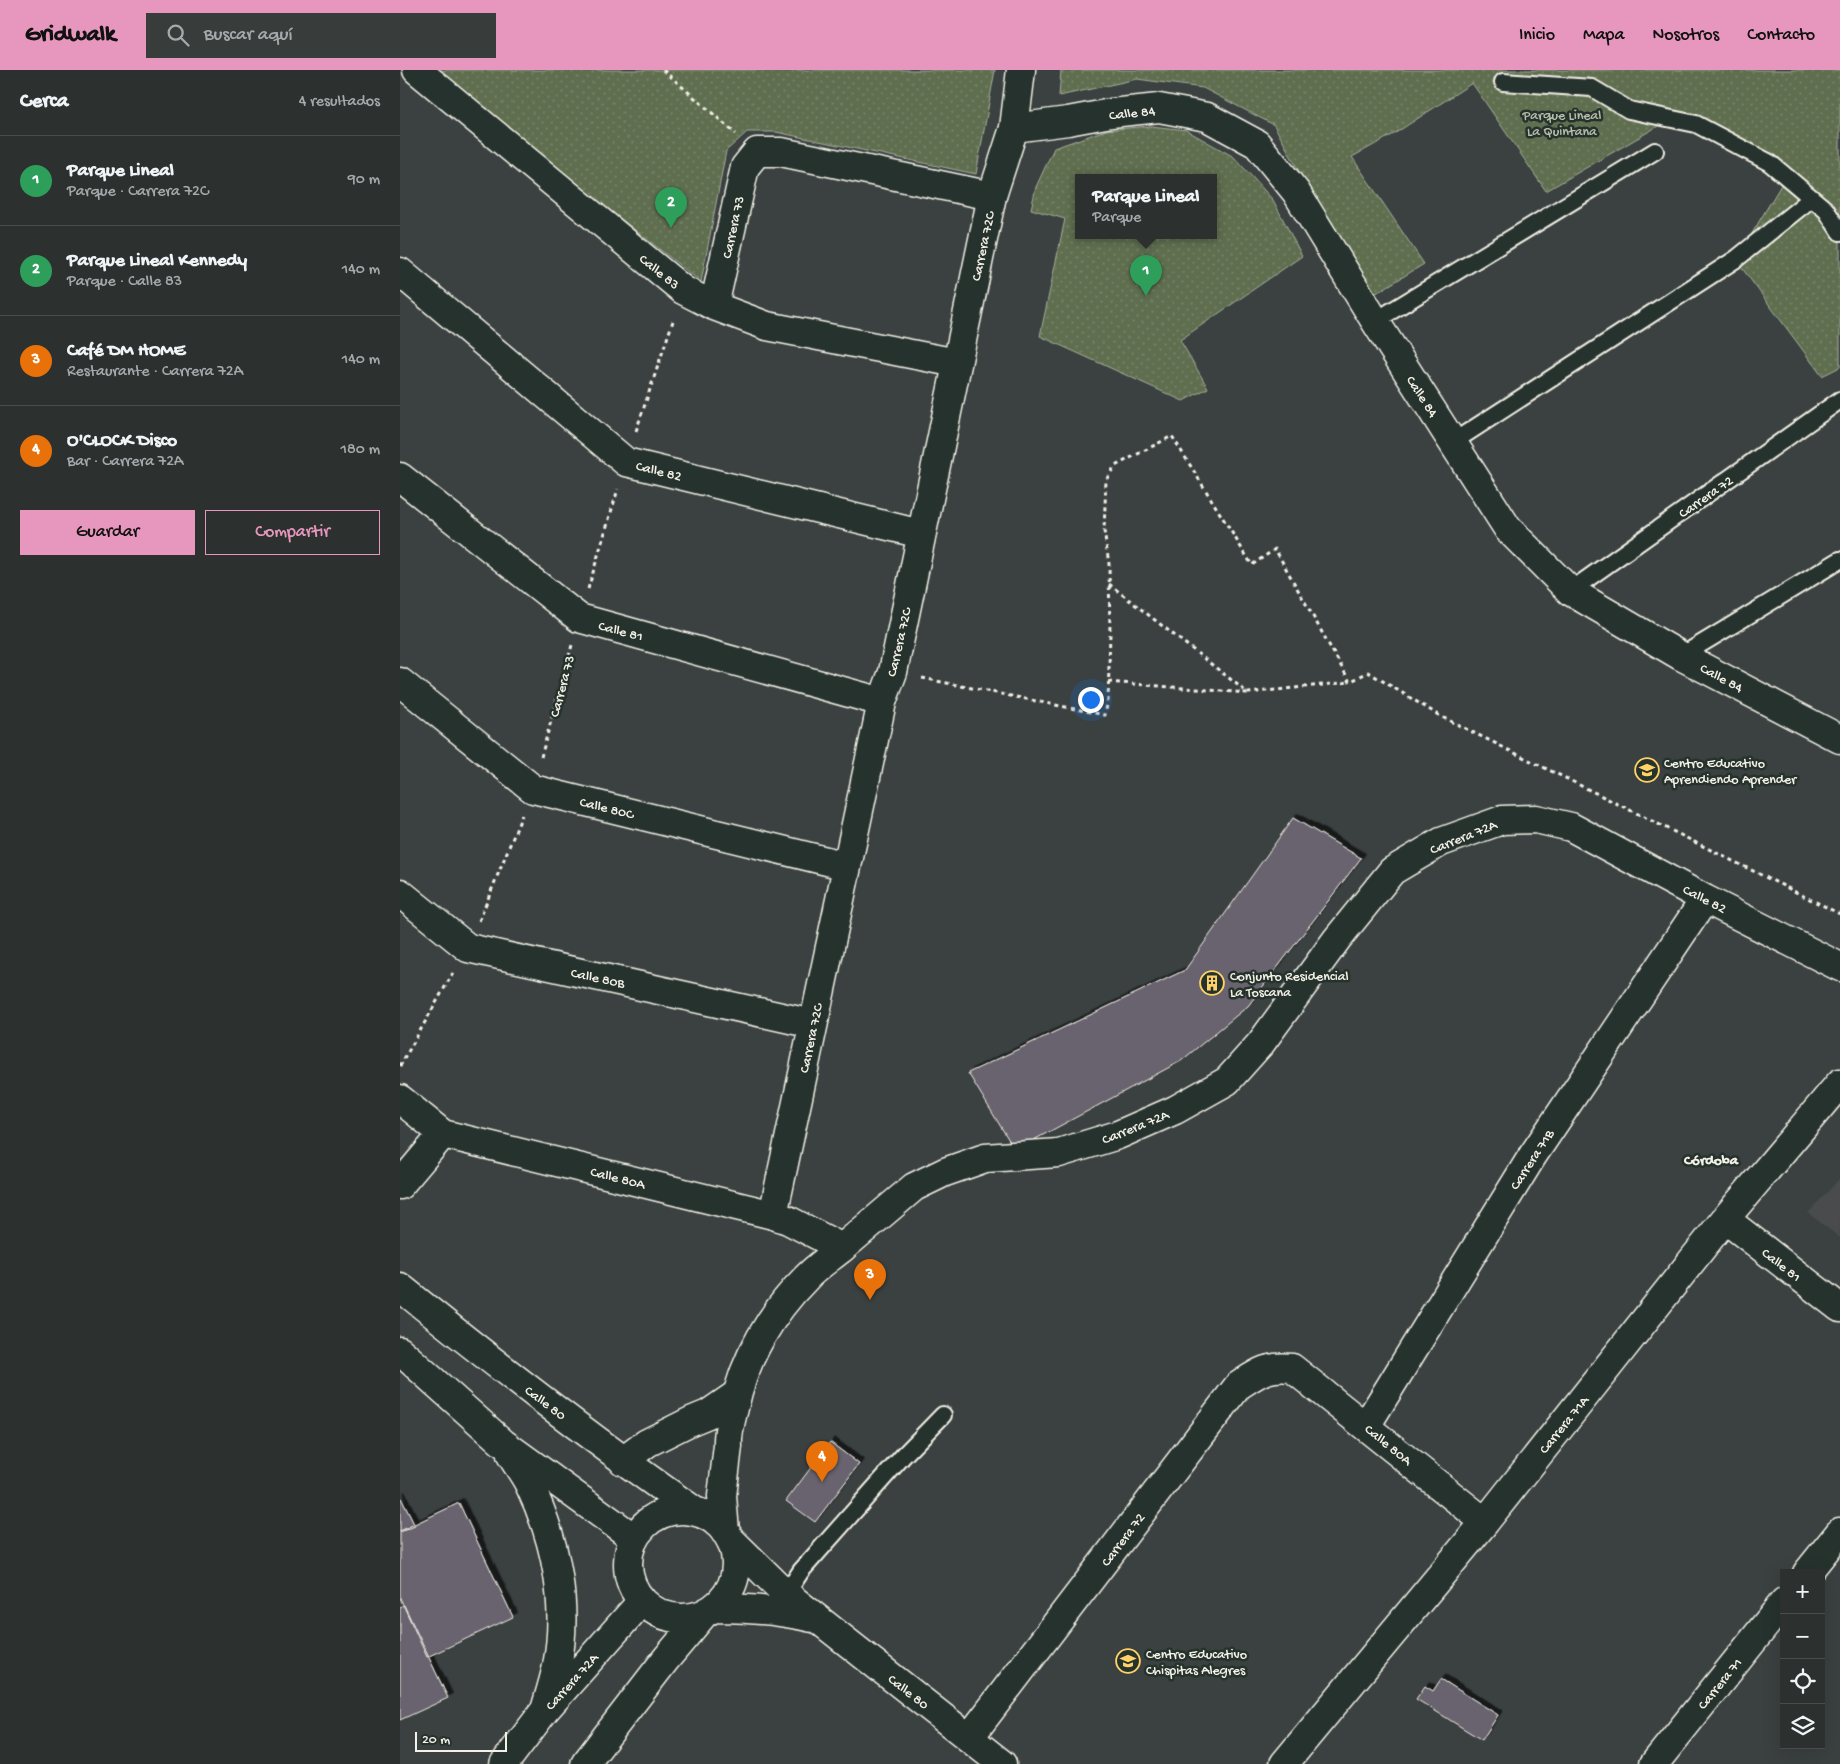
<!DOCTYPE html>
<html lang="es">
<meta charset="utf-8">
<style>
:root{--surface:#2c3130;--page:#383d3c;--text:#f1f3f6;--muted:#a6a9ab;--line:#484c4c;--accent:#e797bd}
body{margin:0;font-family:"Gochi Hand",sans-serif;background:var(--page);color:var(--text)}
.controls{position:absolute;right:15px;bottom:15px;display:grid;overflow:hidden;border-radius:0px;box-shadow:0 5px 20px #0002}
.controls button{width:45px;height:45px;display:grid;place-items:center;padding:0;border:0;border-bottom:1px solid var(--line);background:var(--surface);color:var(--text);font:25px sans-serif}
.scale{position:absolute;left:15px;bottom:12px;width:92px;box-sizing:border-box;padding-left:5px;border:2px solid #f4f1e8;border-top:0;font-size:14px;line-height:18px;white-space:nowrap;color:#f4f1e8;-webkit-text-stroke:4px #26332d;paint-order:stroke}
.you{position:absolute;left:690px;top:629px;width:18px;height:18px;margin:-12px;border:4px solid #fff;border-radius:50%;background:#1a73e8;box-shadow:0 0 0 8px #1a73e833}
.badge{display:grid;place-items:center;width:32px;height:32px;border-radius:50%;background:var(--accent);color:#fff;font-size:16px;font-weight:700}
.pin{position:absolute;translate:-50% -41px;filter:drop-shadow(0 1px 2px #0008)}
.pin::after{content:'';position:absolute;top:26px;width:18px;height:15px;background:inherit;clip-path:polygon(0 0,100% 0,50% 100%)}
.popup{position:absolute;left:675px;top:104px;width:142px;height:65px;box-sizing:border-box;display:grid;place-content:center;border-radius:0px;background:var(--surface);filter:drop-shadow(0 1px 4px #0005);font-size:16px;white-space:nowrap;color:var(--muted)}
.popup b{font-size:19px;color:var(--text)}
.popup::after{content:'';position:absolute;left:50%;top:100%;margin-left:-10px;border:10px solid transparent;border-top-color:var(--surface)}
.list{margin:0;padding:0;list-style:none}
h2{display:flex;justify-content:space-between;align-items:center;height:65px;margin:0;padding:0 20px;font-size:21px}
h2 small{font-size:16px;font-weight:400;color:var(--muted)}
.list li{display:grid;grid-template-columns:32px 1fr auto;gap:15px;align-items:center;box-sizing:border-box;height:90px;padding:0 20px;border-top:1px solid var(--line)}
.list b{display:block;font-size:19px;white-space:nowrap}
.list p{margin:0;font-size:16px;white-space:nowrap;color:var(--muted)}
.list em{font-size:16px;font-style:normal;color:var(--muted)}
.actions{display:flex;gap:10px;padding:15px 20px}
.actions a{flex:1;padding:11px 0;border:1px solid var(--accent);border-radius:0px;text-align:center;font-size:18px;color:var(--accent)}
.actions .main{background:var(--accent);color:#111}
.icon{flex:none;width:28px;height:28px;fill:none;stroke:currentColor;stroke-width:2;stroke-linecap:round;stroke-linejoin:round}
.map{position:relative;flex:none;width:1440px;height:1694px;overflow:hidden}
header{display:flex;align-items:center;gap:30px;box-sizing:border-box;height:70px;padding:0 25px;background:var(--accent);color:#111}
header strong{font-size:24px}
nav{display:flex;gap:28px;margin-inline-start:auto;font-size:18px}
.search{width:350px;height:45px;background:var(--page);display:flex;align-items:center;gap:12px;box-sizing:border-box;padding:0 18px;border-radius:0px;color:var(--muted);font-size:19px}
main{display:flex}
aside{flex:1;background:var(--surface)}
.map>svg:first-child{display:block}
</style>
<header>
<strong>Gridwalk</strong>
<div class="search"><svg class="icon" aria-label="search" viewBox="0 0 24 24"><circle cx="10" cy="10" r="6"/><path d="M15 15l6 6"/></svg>Buscar aquí</div>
<nav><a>Inicio</a><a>Mapa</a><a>Nosotros</a><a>Contacto</a></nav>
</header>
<main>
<aside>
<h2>Cerca<small>4 resultados</small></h2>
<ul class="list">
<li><span class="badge" style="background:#2e9e5b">1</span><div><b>Parque Lineal</b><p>Parque · Carrera 72C</p></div><em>90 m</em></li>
<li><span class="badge" style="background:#2e9e5b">2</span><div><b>Parque Lineal Kennedy</b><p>Parque · Calle 83</p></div><em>140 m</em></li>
<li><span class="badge" style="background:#e8710a">3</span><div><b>Café DM HOME</b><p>Restaurante · Carrera 72A</p></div><em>140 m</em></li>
<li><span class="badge" style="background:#e8710a">4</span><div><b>O'CLOCK Disco</b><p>Bar · Carrera 72A</p></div><em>180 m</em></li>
</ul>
<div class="actions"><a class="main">Guardar</a><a>Compartir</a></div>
</aside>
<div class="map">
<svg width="1440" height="1694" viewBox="0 0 1440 1694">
<defs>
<pattern id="green-dots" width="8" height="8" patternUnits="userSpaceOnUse" patternTransform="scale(1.25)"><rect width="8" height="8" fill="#5f6e50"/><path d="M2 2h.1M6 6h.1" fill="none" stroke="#778369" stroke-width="1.8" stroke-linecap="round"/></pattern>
<filter id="shadow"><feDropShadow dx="4.5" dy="-4.5" stdDeviation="0" flood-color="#0009"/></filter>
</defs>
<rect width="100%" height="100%" fill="#3a4140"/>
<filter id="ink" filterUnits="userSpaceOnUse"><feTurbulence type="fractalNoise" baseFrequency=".02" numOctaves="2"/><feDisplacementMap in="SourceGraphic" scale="10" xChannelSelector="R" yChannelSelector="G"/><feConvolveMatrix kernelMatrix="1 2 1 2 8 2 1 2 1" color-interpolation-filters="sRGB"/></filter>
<g filter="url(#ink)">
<path fill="#484b4e" d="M1440 1108V1168L1408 1143Z"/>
<path fill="url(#green-dots)" stroke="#aab09c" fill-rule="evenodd" d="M32 0H595L576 104 376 62H347L326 81 301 212Z
M661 0H1440V297L1422 306 1336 190 1390 100 1267 51 1146 121 1072 13 994 64 952 87 1024 194 968 228 874 55 803 18 737 9 659 26Z
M751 56 786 60 834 87 873 130 902 186 780 270 808 318 783 331 640 266 665 149 631 139 636 117 654 78 706 60ZM814 107V165H678V107Z"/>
<path fill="#68636e" stroke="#f4f1e8" filter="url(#shadow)" d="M893 748 961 788 848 936 781 991 615 1080 568 1003 785 900Z
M430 1372 459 1394 415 1452 386 1431Z
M0 1426 15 1456 0 1462Z
M59 1433 113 1547 27 1587 0 1528V1461Z
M4 1535 48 1628 0 1650V1537Z
M1041 1609 1098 1645 1082 1670 1016 1629 1025 1616 1033 1621Z"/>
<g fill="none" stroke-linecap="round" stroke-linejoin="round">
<g stroke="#f4f1e8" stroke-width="20">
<path id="lane" d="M1103 12 1192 18 1229 40 1296 54 1370 93 1426 140 1440 162
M975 251 1255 81
M1053 372 1336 189 1412 128
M1170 521 1440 330
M1281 586 1440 490
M386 1524 401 1501 503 1386 543 1345"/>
</g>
<g stroke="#f4f1e8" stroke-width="31">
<path id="street" d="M17 0 283 220 314 236 367 256 557 293
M614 58 668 51 711 43 759 38 807 47 857 74 896 122 975 251 1108 459 1170 521 1281 586 1440 669
M0 202 226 392 521 464
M314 236 345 97 357 82H381L592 126
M0 407 179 548 482 632
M0 612 133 719 447 796
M0 823 68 878 413 954
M0 1029 43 1064 373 1145
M0 1115 43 1064
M1325 1149 1440 1238
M442 1178 514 1117 545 1102 585 1088 659 1083 718 1065 775 1040 827 1011 861 973 937 869 992 801 1041 772 1102 750 1136 749 1171 757 1305 829 1440 897
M966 1356 1133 1085 1305 829
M1407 1503 1440 1462
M569 1668 838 1316C858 1303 867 1295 892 1298L1085 1452
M884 1694 1085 1452 1325 1149 1440 1013
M1254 1694 1384 1532"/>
</g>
<g stroke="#f4f1e8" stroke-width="31">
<path id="secondary" d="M0 1217C96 1295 194 1371 296 1442
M0 1281 103 1373 234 1468
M111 1385C117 1395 124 1404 129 1414 156 1470 169 1535 157 1596 154 1611 149 1626 145 1640
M223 1391 247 1373 291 1351 308 1344 337 1324
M228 1494a54 54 0 1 1 108 0a54 54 0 1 1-108 0Z
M325 1462 322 1426 328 1376C327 1363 331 1350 334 1338 344 1289 371 1243 406 1208 416 1197 430 1188 442 1178L388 1150 373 1145 482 632 493 602 592 126 614 58 621 0
M330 1469 386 1524 602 1694
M314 1538C347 1538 379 1540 412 1548
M104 1694 145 1640 242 1531
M185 1694 266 1589 303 1545"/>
</g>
<path stroke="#f4f1e8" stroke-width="3" stroke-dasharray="4 4" stroke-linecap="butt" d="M263 0 336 64
M236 361 274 248
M709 514 848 623 950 612
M188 519 218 419
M522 608 705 645 708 630 710 563 709 494 704 461 706 410 715 396 772 366 852 495 875 479 950 612 968 602 1040 646 1440 844
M708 612 847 623
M141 687 172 575
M79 851 122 745
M0 996 53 903"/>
<use href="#lane" stroke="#26332d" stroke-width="16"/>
<use href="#street" stroke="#26332d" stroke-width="28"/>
<use href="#secondary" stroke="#26332d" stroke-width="28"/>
</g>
</g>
<defs>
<g id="school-ring" transform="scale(1.25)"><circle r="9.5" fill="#26332d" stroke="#ffd166" stroke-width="1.5"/><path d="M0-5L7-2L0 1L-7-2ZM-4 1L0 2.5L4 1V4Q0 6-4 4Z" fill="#ffd166"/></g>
<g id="building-ring" transform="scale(1.25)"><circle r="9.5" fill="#26332d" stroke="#ffd166" stroke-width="1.5"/><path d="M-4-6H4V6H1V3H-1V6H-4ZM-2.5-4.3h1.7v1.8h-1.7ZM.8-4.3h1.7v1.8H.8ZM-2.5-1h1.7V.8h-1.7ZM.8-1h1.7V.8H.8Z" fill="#ffd166"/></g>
</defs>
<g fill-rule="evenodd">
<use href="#school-ring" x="1247" y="700"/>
<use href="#building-ring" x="812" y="913"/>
<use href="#school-ring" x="728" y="1591"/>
</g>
<g text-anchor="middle" stroke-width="5" stroke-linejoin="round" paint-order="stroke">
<g font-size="14" fill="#f4f1e8" stroke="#26332d">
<text transform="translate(732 42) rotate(-6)" y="5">Calle 84</text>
<text transform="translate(332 157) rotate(-78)" y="5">Carrera 73</text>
<text transform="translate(582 176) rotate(-78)" y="5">Carrera 72C</text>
<text transform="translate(260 201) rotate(39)" y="5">Calle 83</text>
<text transform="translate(1023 326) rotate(57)" y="5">Calle 84</text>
<text transform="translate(259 400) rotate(14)" y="5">Calle 82</text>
<text transform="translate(1305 426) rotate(-35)" y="5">Carrera 72</text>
<text transform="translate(221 560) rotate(15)" y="5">Calle 81</text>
<text transform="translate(498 572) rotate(-77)" y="5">Carrera 72C</text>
<text transform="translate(1322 607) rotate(28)" y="5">Calle 84</text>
<text transform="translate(161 616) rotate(-75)" y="5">Carrera 73</text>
<text transform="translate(207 737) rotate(14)" y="5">Calle 80C</text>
<text transform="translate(1063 766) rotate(-22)" y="5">Carrera 72A</text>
<text transform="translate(1305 828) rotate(27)" y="5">Calle 82</text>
<text transform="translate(198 907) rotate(12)" y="5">Calle 80B</text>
<text transform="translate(410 968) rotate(-78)" y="5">Carrera 72C</text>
<text transform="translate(735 1056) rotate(-22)" y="5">Carrera 72A</text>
<text transform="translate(1131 1089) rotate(-57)" y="5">Carrera 71B</text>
<text transform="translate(218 1107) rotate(14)" y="5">Calle 80A</text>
<text transform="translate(1382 1194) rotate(38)" y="5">Calle 81</text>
<text transform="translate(146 1332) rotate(37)" y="5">Calle 80</text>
<text transform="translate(1163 1354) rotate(-51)" y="5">Carrera 71A</text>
<text transform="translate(989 1374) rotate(39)" y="5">Calle 80A</text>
<text transform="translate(722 1469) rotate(-53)" y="5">Carrera 72</text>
<text transform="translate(171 1611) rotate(-48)" y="5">Carrera 72A</text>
<text transform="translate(1319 1613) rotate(-51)" y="5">Carrera 71</text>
<text transform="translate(509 1621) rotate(38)" y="5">Calle 80</text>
</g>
<g font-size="14" fill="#b8bdab" stroke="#26332d">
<text x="1162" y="49">Parque Lineal<tspan x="1162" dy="16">La Quintana</tspan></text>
</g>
<g font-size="14" fill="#f4f1e8" stroke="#26332d" text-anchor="start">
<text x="1264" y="697">Centro Educativo<tspan x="1264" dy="16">Aprendiendo Aprender</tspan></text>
<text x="830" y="910">Conjunto Residencial<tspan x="830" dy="16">La Toscana</tspan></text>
<text x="746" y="1588">Centro Educativo<tspan x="746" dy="16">Chispitas Alegres</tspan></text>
</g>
<g font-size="15" font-weight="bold" fill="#f4f1e8" stroke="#26332d">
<text x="1311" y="1094">Córdoba</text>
</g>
</g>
</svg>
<div class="controls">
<button>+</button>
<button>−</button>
<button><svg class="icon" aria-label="locate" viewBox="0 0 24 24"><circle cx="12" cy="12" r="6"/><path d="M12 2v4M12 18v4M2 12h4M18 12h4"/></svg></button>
<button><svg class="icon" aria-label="layers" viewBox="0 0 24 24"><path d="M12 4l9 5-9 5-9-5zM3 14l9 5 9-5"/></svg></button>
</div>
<div class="scale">20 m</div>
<div class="you"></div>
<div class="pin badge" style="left:746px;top:226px;background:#2e9e5b">1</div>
<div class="popup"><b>Parque Lineal</b>Parque</div>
<div class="pin badge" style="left:271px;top:158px;background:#2e9e5b">2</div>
<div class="pin badge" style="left:470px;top:1230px;background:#e8710a">3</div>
<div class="pin badge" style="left:422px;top:1412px;background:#e8710a">4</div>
</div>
</main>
